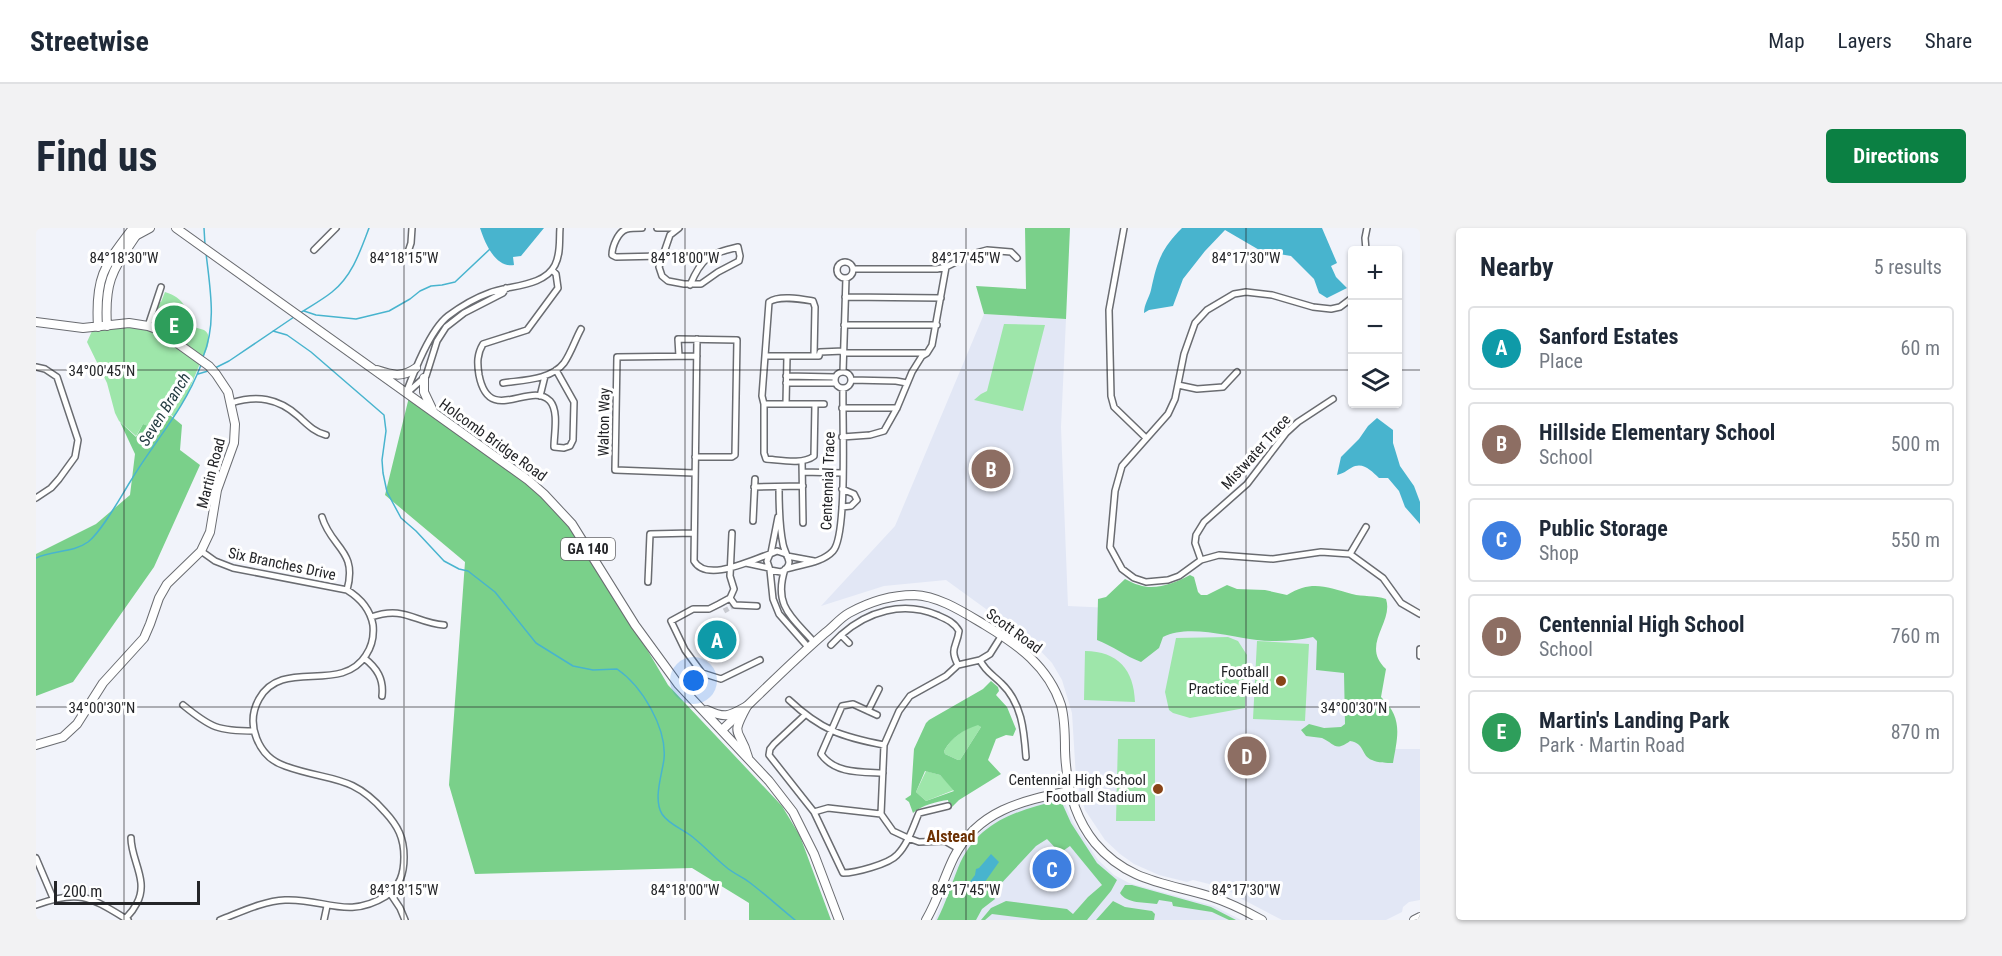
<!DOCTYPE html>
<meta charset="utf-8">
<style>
:root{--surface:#fff;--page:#f2f2f3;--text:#1f2937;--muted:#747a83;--line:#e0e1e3;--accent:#0b8043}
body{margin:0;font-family:"Roboto Condensed",sans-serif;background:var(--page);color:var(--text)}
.controls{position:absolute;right:18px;top:18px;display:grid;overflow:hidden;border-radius:6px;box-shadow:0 2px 4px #0004}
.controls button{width:54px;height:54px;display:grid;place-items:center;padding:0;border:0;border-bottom:2px solid var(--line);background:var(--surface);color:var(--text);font:30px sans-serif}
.scale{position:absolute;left:18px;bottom:15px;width:146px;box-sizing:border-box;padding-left:6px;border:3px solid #242528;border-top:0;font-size:16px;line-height:21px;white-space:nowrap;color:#242528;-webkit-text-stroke:4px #fff;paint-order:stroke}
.you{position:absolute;left:658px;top:453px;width:21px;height:21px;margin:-15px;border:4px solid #fff;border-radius:50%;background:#1a73e8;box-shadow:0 0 0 9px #1a73e833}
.badge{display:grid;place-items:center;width:39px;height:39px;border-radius:50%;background:var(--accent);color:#fff;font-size:20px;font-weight:700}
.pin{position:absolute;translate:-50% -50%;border:3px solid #fff;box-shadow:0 2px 6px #0006}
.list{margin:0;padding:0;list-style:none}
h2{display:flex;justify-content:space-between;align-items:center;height:78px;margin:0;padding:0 24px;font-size:26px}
h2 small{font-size:20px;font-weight:400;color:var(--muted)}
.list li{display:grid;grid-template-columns:39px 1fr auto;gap:18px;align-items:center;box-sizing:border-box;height:84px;margin:0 12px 12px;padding:0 12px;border:2px solid var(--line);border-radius:6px}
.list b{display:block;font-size:22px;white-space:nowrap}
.list p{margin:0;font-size:20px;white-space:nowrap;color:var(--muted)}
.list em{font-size:20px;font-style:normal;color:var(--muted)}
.icon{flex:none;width:33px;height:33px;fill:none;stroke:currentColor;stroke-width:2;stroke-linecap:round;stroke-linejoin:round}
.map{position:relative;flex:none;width:1384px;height:692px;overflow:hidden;border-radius:6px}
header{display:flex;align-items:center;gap:36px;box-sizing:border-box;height:84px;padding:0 30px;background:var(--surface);border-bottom:2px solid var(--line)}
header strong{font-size:28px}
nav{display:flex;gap:33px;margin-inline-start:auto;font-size:21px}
.intro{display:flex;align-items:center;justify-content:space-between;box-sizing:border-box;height:144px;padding:0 36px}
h1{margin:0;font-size:42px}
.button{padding:15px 27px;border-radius:6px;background:var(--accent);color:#fff;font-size:21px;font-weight:700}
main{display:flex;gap:36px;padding:0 36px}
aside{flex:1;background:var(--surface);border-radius:6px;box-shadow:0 2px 4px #0004}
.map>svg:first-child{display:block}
</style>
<header>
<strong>Streetwise</strong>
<nav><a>Map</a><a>Layers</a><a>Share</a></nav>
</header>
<div class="intro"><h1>Find us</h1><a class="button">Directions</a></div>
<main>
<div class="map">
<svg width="1384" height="692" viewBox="0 0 1384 692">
<rect width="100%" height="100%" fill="#f1f3fa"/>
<path fill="#e2e7f5" d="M948 86 1030 91 1025 199 1032 378 1229 387H1325L1341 521H1384V672L1373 674 1367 679 1366 684 1350 692H1246L1202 669 1189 660 1157 652 1151 654 1123 647 1098 636 1084 626 1069 612 1049 582 1040 550 1036 485 1026 452 1016 435 998 416 910 352 848 358 785 378 859 298Z
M1022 570 1028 573 1037 594 1062 632 1078 647 1093 655 1178 678 1205 692H899L920 638 927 624 938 609 963 589 977 582Z"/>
<path fill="#9ee6aa" d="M129 64C149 70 150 81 158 99 161 100 165 101 168 102 178 108 170 124 166 132L122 99 117 92 121 74H125Z
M968 96 1009 97 987 183 938 172 945 166 951 163Z
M89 99 110 100 124 104 165 133 151 167 138 189 129 182 118 201 107 196 100 208 83 193 79 185 71 155 51 114 56 103Z
M1192 409 1202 413 1211 427 1209 480 1154 490 1137 485 1133 482 1129 464 1140 410Z
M1221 413 1273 416 1269 493 1217 491Z
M1049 423C1082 423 1098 442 1099 474L1048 472Z
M939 497H944L945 499 924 532H922L909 526 908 523C916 509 925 504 939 497Z
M1082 511H1119V593H1080Z
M890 543 904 547 918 562 890 573 880 564Z"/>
<path fill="#7ad08a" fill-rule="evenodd" d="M989 0H1034L1030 91 948 86 940 58 990 61Z
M374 165 531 286 632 457 746 578 764 608 795 692H713V675L656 640 439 646 413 557 429 334 349 267Z
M129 183 146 197 144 222 164 237 118 339 37 454 0 468V326L60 296 94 267 99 226 84 194 100 209 107 196 119 201Z
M1154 347 1158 349 1162 364 1165 367H1171L1191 357 1201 361 1229 362 1251 367C1276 352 1290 359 1316 366 1327 369 1339 367 1350 371 1358 395 1324 417 1350 441L1345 469C1367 490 1362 507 1357 535 1351 535 1342 535 1336 532 1325 528 1329 515 1314 513 1299 524 1299 516 1286 510 1281 509 1275 509 1270 508L1265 502 1273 496 1288 500 1305 499 1309 496 1308 445 1280 442 1281 413 1277 409C1260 413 1239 414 1221 412 1193 409 1153 396 1127 409L1123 420 1105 434C1089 428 1077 418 1061 412L1062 371 1070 369 1089 351C1094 353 1098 356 1103 357 1119 363 1139 355 1154 347Z
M955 453 962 459 963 463 960 467 971 479 980 501 977 508 970 507 960 511 952 532 965 546 923 572 916 579 913 577 912 572C902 573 884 578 877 585L873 574 869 571 875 567 878 521 890 495 893 492 947 461ZM942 497 945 499 924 532H922L909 526 908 523C916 509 927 502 942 497ZM889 543 904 547 918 563 890 573 880 564Z
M1023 572 1026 575 1035 595 1061 635 1081 652 1075 663 1051 692H1005L956 686 949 692H945L955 680 970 673 1031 681 1037 686 1052 669 1066 657 1034 618 1024 625 1011 611 1000 618 961 660V666L957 668 959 671 946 681 940 692H901C910 675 915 657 922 640 941 594 979 583 1023 572Z
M1089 657H1096L1175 679 1200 692H1193L1176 684 1137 678 1136 674 1123 672 1121 676C1109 674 1091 676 1084 665Z
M1077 673 1089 679 1116 683 1119 686 1118 692H1060Z"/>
<path fill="#48b4ce" d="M444 0H508L485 28 477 29 478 37C459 40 449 15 444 0Z
M1146 0H1286L1301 35 1295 38 1300 49 1311 60 1291 70 1283 65 1278 51 1255 28 1225 23 1189 2 1169 23 1147 51 1137 78 1113 82 1108 85C1108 76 1113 70 1115 62 1121 34 1125 21 1146 0Z
M1341 190 1357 202V215L1364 238 1378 258 1384 274V296L1369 279 1363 263 1352 250H1343C1335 243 1327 233 1315 240 1310 243 1308 245 1301 247L1305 229 1323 211 1332 198Z
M955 626 963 634 946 658 939 661 933 655 939 647 940 641 943 640Z"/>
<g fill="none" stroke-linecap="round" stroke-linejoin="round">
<path stroke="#48b4ce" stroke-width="1.5" d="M168 0 169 17
M268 83 280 87 320 91 353 83 374 71 384 63 395 58 406 57 419 54 454 21
M264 85C275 78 286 72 296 64 316 48 324 24 333 0
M237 103 251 107 275 124 348 187 350 203 346 232 347 245 351 264 365 290 380 303 408 333 423 341 432 343 459 364 500 415 537 438 557 442 581 441C606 458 631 500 628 531 626 547 617 571 626 586 633 597 649 602 659 611 670 620 679 630 690 639 697 645 706 649 713 654 729 666 744 680 759 692
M167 129C181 95 174 61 170 25
M179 140 193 133 258 89
M162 146 172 143
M0 330C16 322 37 325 52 314 66 303 84 270 94 254 119 212 147 184 165 137"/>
<path stroke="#c8cad0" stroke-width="5" stroke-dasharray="5 2.5" stroke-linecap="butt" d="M688 383 699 377"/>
<g stroke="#6a6c71" stroke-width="8">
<path id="street" d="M606 0C601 0 595 0 591 1 582 3 576 19 576 27L580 29 626 28
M621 0H640
M643 0 634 7 623 39 626 48 632 53 648 56H665L682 44 703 33 704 28 702 19C673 26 666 29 654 57
M1088 0 1073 82 1075 168 1078 179 1110 210
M278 22 300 0
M1330 22 1329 10 1331 0
M372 24 375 15 376 0
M801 42a8 8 0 1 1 16 0a8 8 0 1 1-16 0Z
M817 41H901L910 39 936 26 951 22 975 24 981 30
M516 42 520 46 522 60 491 102 447 116C441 126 441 135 443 147 453 199 494 152 514 173 523 183 518 206 518 219L528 220 534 218 537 212 538 174 520 142
M809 69 905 70
M1316 70 1304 79 1295 81 1277 79 1236 67 1210 64 1198 66 1171 82 1159 95 1148 126 1139 171 1132 186 1086 238 1079 263 1074 319 1086 341 1098 350 1110 354 1132 352 1143 348 1165 332 1183 327 1237 331 1285 324 1314 326 1347 350 1365 375 1384 386
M808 97H901
M112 98 125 59
M661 111 658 333C671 355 715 332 734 326
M807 125H889
M778 127 779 79 777 73C765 71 743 67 733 74L726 168 728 176V225L730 231C744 232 767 237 778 228L779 176
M643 128 642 111 701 112 699 227 696 229H659
M729 128H783L784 124 808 123
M0 139 9 141 21 149 42 212 39 229 23 251 15 260 0 270
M799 152a8 8 0 1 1 16 0a8 8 0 1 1-16 0Z
M807 144 810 50
M750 148 799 149
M815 152 860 153 871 155
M467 155C487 152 515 152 528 135 535 125 539 112 545 101
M750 155H799
M1142 157 1161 161 1187 159 1201 144
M370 165C378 144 394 102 412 88 424 79 439 70 453 65 473 57 508 59 519 37 525 25 523 12 524 0
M371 165 390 148 401 113 410 99 428 85 467 65 470 60
M504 168 509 148
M195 175C221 167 242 170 262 188 271 196 278 204 290 207
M728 176H788
M750 176 751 128
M806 180H861
M806 209 834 207 848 203 861 180 876 144 886 128 891 125 896 117 910 39
M766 233 767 295
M767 244 806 245
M658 245 579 242 581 129 661 128
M718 259 767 258
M743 259C743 278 743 297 747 316 748 322 752 328 753 334 753 339 749 342 745 344L734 342 731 333 734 326 741 323 750 326
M806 279 815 278 821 272 818 266 806 261
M286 289C295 320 322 322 311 362
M717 293 719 251
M696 305 694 348 698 361 694 370 683 376 673 381H657L635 393 649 422 666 445 685 451 724 432
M165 323 179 333 197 340 311 362C324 370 334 380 337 397 338 407 336 418 330 427 305 467 246 429 223 471 209 496 222 529 249 538 293 554 315 545 349 584 362 598 368 610 368 629 368 646 364 658 350 668 311 692 288 670 249 672 227 673 205 684 184 692
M735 325 742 289
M1314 326 1330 299
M751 328 778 333
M1165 332 1159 315 1160 307 1168 294 1211 256 1250 205 1262 194 1297 171
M710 335 733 340
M749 341C737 378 756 389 778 414
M750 341C766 336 786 335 797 323 812 307 806 188 807 160
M734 342 737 371 743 386 772 419
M612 354 614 306 657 305
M694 370 699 377 721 378
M335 389C369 377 379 395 408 397
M805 407C832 383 867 373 901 387 910 391 918 394 923 403 921 419 913 420 922 437
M795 417 805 407 813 415
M1384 421V428
M328 430C341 440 348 451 346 468
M944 432C949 443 957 447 965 455 986 475 988 502 990 529
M753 472C785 502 806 509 848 517
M147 477C175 500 182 503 218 503
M832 483 843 461
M769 487 738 516 734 521 733 527 778 584 807 645C819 645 853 636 861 627 872 616 877 599 883 585L912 578
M841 487 817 476 806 478 785 526C799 546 825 544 847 545
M778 584 792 580 845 586
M923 621 909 613 883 614 872 610 857 603 845 586 848 517 863 483 874 468 910 448 922 437 944 432 954 426 966 407
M0 630 17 670
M354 665 364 680 369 692
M0 677C44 661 54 669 92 692
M90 690C94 686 98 681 101 675 113 653 95 632 95 610
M288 692 291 678"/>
</g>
<g stroke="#6a6c71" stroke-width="10">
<path id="secondary" d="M0 94 47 100 93 95 112 98 123 102 173 138 180 146 192 164 199 196 198 215 181 262 174 304 165 323 131 356 123 370 114 396 108 410 67 455 41 496 27 509 0 517
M71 98C68 50 78 41 103 3
M62 99C59 49 68 38 97 0
M686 502C720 470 753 436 789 405 797 399 804 390 813 385 833 374 855 367 878 367 903 368 927 384 949 397 982 417 1012 438 1025 477 1029 491 1029 507 1029 522 1030 556 1037 588 1059 615 1092 654 1131 655 1176 669 1194 675 1210 683 1226 692
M890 692C902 672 908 649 918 629 942 582 986 573 1033 563
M1378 692 1384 689"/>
</g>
<g stroke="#6a6c71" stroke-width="10">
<path id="primary" d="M140 0 492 252 508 266 536 296 599 397 642 456 733 553 757 584 778 626 803 692
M101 7 114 0
M341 142C356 147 366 150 380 140
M388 150V164L397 183
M711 478C693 511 704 499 712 529
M671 482C690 491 693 488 711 478"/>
</g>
<use href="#street" stroke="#fff" stroke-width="5"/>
<use href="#secondary" stroke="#fff" stroke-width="8"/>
<use href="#primary" stroke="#fff" stroke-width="8"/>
</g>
<path fill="none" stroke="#242528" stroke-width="1.5" stroke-opacity="0.45" d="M88 0V692M368 0V692M649 0V692M930 0V692M1210 0V692M0 142H1316M1362 142H1384M0 479H1384"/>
<g fill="#894518" stroke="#fff" stroke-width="2">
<circle cx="1245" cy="453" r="6"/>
<circle cx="1122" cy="561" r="6"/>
</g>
<g text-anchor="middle" stroke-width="6" stroke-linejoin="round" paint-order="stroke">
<rect fill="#fff" stroke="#666668" stroke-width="1.5" x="525" y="310" width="54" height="22" rx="4.5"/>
<g font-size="14" font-weight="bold" fill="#242528">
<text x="552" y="326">GA 140</text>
</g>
<g font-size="15" fill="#242528" stroke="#fff">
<text transform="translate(568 194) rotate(-89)" y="5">Walton Way</text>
<text transform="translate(457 212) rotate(36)" y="5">Holcomb Bridge Road</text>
<text transform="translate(1220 224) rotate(-48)" y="5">Mistwater Trace</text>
<text transform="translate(175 245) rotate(-75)" y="5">Martin Road</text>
<text transform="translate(792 253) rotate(-88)" y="5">Centennial Trace</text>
<text transform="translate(246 336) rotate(12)" y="5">Six Branches Drive</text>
<text transform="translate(978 403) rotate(36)" y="5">Scott Road</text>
</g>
<g font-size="15" fill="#242528" stroke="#fff" text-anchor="end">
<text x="1233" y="449">Football<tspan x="1233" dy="17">Practice Field</tspan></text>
<text x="1110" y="557">Centennial High School<tspan x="1110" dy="17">Football Stadium</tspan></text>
</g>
<g font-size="16" font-style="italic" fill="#253d43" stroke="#fff">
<text transform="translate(128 181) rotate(-58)" y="6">Seven Branch</text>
</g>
<g font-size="16" font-weight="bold" fill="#6d3103" stroke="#fff">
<text x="915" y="614">Alstead</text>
</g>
</g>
<g font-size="15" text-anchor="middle" fill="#242528" stroke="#fff" stroke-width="6" stroke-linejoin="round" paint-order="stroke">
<text x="88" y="35">84°18'30"W</text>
<text x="368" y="35">84°18'15"W</text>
<text x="649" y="35">84°18'00"W</text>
<text x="930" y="35">84°17'45"W</text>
<text x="1210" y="35">84°17'30"W</text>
<text x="66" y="148">34°00'45"N</text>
<text x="66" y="485">34°00'30"N</text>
<text x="1318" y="485">34°00'30"N</text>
<text x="368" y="667">84°18'15"W</text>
<text x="649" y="667">84°18'00"W</text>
<text x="930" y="667">84°17'45"W</text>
<text x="1210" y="667">84°17'30"W</text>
</g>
</svg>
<div class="controls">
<button>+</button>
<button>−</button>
<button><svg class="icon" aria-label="layers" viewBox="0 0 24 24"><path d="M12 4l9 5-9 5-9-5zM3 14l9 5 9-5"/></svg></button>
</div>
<div class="scale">200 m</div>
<div class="you"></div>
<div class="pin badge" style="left:681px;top:412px;background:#0f9aa8">A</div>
<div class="pin badge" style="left:955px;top:241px;background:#8d6e63">B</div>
<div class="pin badge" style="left:1016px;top:641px;background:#3f7fe0">C</div>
<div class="pin badge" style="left:1211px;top:528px;background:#8d6e63">D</div>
<div class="pin badge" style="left:138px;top:97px;background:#2e9e5b">E</div>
</div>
<aside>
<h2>Nearby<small>5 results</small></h2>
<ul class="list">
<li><span class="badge" style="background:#0f9aa8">A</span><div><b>Sanford Estates</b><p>Place</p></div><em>60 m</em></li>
<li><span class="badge" style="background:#8d6e63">B</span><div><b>Hillside Elementary School</b><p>School</p></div><em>500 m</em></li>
<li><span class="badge" style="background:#3f7fe0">C</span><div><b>Public Storage</b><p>Shop</p></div><em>550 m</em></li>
<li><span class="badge" style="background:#8d6e63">D</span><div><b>Centennial High School</b><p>School</p></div><em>760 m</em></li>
<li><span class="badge" style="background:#2e9e5b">E</span><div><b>Martin's Landing Park</b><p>Park · Martin Road</p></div><em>870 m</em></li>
</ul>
</aside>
</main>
